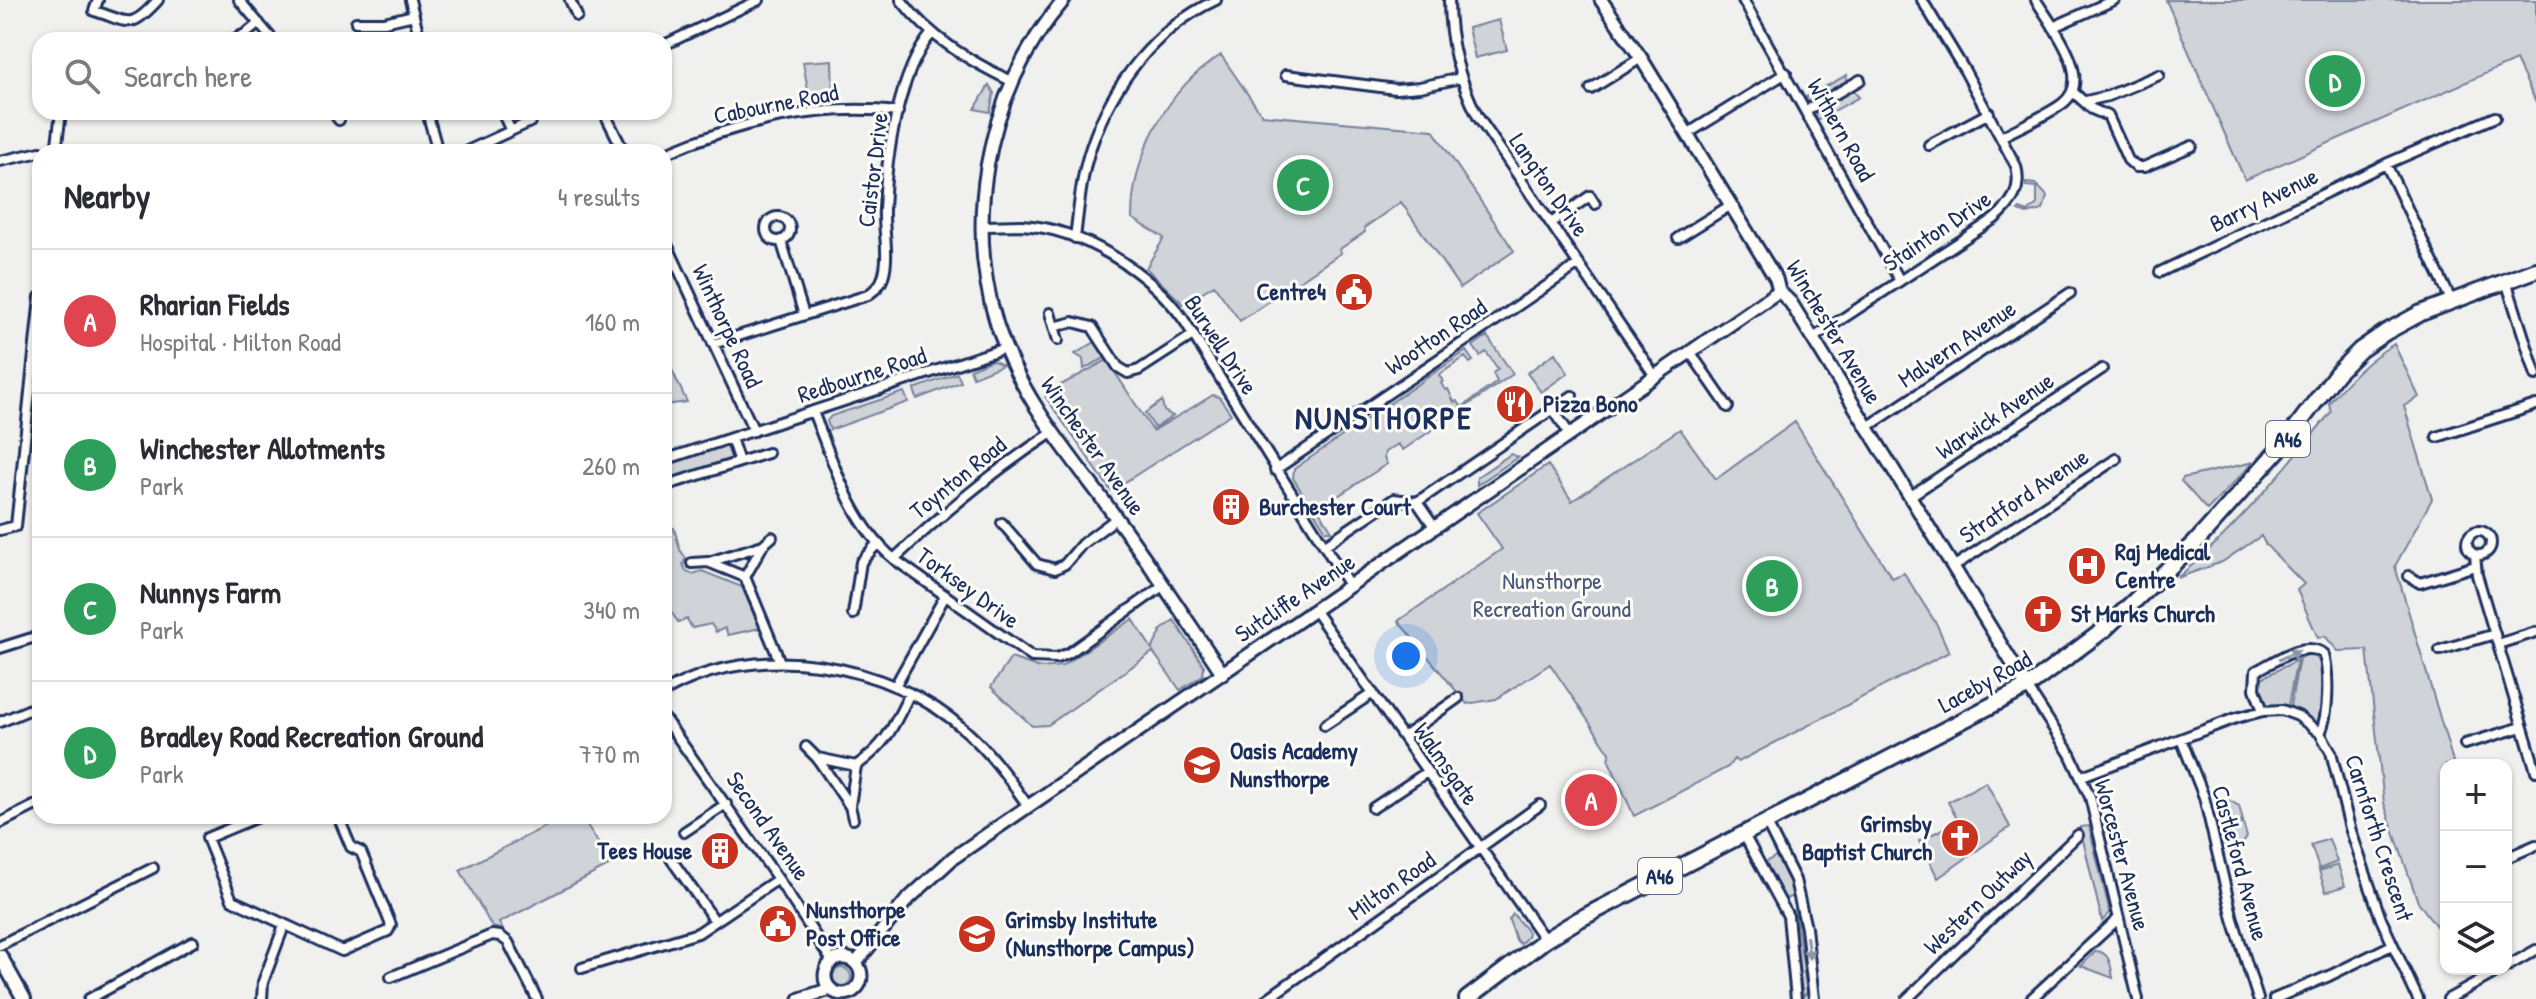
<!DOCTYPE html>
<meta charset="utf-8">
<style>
:root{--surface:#fff;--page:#f7f7f7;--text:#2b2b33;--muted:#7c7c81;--line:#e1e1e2;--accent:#b45309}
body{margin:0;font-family:"Patrick Hand",sans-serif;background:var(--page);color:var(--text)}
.controls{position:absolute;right:24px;bottom:24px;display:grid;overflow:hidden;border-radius:16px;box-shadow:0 2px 6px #0004}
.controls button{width:72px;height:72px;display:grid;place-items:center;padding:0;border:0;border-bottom:2px solid var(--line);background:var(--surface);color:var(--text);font:40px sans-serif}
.you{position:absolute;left:1406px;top:656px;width:28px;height:28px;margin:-20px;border:6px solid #fff;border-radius:50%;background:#1a73e8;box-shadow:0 0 0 12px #1a73e833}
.badge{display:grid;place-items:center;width:52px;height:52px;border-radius:50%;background:var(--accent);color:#fff;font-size:26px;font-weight:700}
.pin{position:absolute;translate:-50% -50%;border:4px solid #fff;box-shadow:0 2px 8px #0006}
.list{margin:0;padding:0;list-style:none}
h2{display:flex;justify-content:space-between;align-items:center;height:104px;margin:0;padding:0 32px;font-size:34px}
h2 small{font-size:26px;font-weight:400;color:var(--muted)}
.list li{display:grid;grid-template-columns:52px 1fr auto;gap:24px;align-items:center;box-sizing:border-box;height:144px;padding:0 32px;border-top:2px solid var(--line)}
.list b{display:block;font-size:30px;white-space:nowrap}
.list p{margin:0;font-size:26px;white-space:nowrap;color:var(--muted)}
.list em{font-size:26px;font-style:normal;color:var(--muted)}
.icon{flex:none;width:44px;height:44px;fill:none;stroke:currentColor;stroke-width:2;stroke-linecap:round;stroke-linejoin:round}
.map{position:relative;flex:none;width:2536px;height:999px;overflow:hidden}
.search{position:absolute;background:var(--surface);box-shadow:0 2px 6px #0004;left:32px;top:32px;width:640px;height:88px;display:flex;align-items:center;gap:20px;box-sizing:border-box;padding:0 28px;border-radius:24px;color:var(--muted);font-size:30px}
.panel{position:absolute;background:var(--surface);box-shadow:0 2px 6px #0004;left:32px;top:144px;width:640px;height:680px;border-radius:24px}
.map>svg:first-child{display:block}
</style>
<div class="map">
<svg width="2536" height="999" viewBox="0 0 2536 999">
<rect width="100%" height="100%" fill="#f0f0ee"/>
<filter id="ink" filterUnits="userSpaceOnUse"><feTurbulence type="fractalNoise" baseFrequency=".0125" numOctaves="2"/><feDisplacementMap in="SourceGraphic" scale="16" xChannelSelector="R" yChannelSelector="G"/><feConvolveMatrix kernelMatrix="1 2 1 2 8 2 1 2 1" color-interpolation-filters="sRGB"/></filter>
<g filter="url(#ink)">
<path fill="#d0d3d8" stroke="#76819b" stroke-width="2" d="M2166 0H2536V102L2516 60 2245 180Z
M1499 20 1507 50 1475 58 1468 28Z
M1221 55 1262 115 1433 130 1514 251 1460 288 1401 202 1364 228 1365 232 1340 249 1341 253 1240 321 1214 285 1183 304 1146 268 1164 238 1132 218C1132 156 1167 88 1221 55Z
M832 60 833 94 809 97 803 62Z
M1847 75 1846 85 1809 103 1806 97Z
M989 85 994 93 990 112 975 109Z
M1848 92H1854L1859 97 1818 120 1815 115 1819 109Z
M2026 183 2036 184 2047 196 2043 210 2027 214 2018 211 2020 209 2028 212 2037 204V187L2026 186Z
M1487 336 1513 374 1403 450 1398 444 1385 452 1384 458 1387 464 1318 509 1332 531H1326L1293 478 1294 469 1466 351 1473 361 1470 363 1465 357 1439 375 1443 381 1441 383 1445 390 1448 389 1454 402 1457 401 1462 407 1497 382 1493 373 1498 369 1486 352 1480 356 1473 346Z
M1095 342 1105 358 1084 369 1083 359 1075 354Z
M2394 344 2419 397 2404 406 2432 499 2395 566 2454 765H2446V939L2418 902 2384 803 2367 650 2338 651 2325 636 2318 638 2297 590 2304 584 2266 545 2261 536 2222 562 2177 578C2235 530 2284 470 2331 412L2329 403C2348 380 2367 360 2394 344Z
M664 353 687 402 664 405Z
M1555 353 1568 373 1541 392 1527 373Z
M992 360 1003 365 973 377 970 369Z
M1107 360 1153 431 1213 395 1219 397 1231 414 1111 491 1045 396 1046 393Z
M957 373 961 382 917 399 914 389Z
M904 392 908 402 830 430 827 421 831 416Z
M1162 401 1164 411 1173 416 1155 428 1145 413Z
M1795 422 1892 578 1904 573 1937 625 1949 652 1738 762 1734 759 1728 767 1634 816 1608 759 1610 753 1550 664 1496 699 1467 704 1398 621 1502 549 1477 513 1548 465 1572 501 1680 429 1716 479Z
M724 445 733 450 731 460 664 482V465Z
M1511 454 1518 457 1477 485V477Z
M2254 462 2207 510 2181 481 2183 478Z
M674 528 680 550 686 558 683 564 686 571 693 574 702 571 742 587 760 628 728 635 725 628 716 632 711 624 692 628 687 619 678 622 664 601V531Z
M1133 619 1152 649 1161 632 1160 631 1174 620 1204 666 1203 675 1180 690 1153 652 1048 725 1032 726 991 687 1011 658 1040 668 1062 666Z
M2310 654 2316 656 2322 667 2320 719 2317 723 2295 713 2290 708 2299 658Z
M2297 660 2287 710 2265 705 2259 688 2260 679Z
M1986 782 2010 827 1938 878 1919 841 1958 821 1948 802Z
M2225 798 2239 806 2243 821 2227 825 2222 806Z
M566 816H581L612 864 499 923 503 930 492 927 460 870Z
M2243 823 2247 837 2238 851 2232 847 2228 827Z
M2089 826 2110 913 2102 921 2080 827Z
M2329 839 2337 862 2319 869 2311 845Z
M1778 855 1794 891V896L1785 899 1764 863Z
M2338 865 2345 886 2326 892 2319 871Z
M1795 910 1807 992 1803 997 1791 911Z
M1513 914 1528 932 1527 937 1520 944 1516 940 1509 920Z
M2096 951C2110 952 2111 966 2113 978L2081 966Z
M833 977a9 9 0 1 1 18 0a9 9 0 1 1-18 0Z"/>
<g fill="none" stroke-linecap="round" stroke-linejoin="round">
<g stroke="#1b2f5e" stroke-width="14">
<path id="street" d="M98 0 94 11C129 21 129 32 158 0
M239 0 273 40
M410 0 420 40
M570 0 577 16
M901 0C931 39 970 61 1013 82
M1449 0C1449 42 1459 80 1478 117L1655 376
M1743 0 1900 281
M356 22H384L414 15
M2053 27 2114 0
M232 40 247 33 259 23
M664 45 759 0
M1286 75 1396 89 1420 87 1461 78
M1591 89 1641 58
M2073 92 2092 109 2108 116 2128 160 2136 167H2144L2192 146
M2086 101 2108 96 2159 75
M1807 110 1860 80
M333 112 339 120
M427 112 438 152
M502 112 511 131
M604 112 624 152
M1687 134 1786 73
M2001 137C2021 126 2044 117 2062 104 2096 79 2051 25 2036 0
M1929 145 1989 113
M56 152 61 112
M465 152 530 122
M664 154C737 122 819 103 898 112
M0 161 40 152
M2386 164 2451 300
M766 229a12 12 0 1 1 24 0a12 12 0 1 1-24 0Z
M1551 223 1590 196 1595 204
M983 226C995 226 1008 225 1021 225 1081 228 1150 272 1184 320L1350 587
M664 238 754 431
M1075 238C1079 207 1081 176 1091 147 1112 84 1156 28 1216 0
M1678 238 1731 205
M781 240 804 315
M2160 272 2386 164 2495 117
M2506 281 2536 375
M1050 313 1058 340
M1054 327 1073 322 1092 327 1118 367 1128 373 1139 370 1193 335
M1813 338 1994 219C2012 204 2022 190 2016 166L1965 71 1922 0
M713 344 868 295C875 290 881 285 883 277 890 256 883 231 884 209 886 158 898 72 932 33
M1690 352 1728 407
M1553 409 1570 435
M813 412C834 463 850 522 894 559L1032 657 1057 658 1069 653 1164 585
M1866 428 2070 293
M2437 437 2536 405
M731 438 739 462
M664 460 1005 348
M1275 470 1579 264
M664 486 768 453
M1909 497 2102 369
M1417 502 1435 528
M1002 523 1037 564 1055 569 1065 564 1082 544 1117 518
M0 530 16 526 40 297
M2467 543a12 12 0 1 1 24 0a12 12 0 1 1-24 0Z
M1325 545 1394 499 1417 502 1572 396
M2475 555 2477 575 2536 771
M894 559C944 512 994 470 1052 433
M709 562 763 545 772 537
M692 563 708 562 745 577 780 662
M1953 567 2116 459
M2409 576 2420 583 2475 566
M745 577 763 545
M1315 611 1545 940
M853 614 861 562 877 544
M2498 644 2536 632
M0 648 35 637
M2440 650 2495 634
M895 686 945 596
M2027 687 2070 754 2090 797 2138 999
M664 692C756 638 889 662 966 731 991 753 1009 779 1028 806
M2263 711 2255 689 2256 671C2276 661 2304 639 2324 654 2329 674 2329 715 2320 733
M664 718 778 879 832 961
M0 722 40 705
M1325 725 1373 693
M1403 737 1458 698
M2181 739 2204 797 2233 919 2258 999
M2465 744 2522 727
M806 747 817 758 849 805
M818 758 856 766
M2082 776 2236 718 2263 711 2282 710 2298 716 2320 733 2331 752 2350 828 2381 919 2418 999
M1373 808 1427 772
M260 816 207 838 232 900 342 951 388 931 391 925 361 852 351 847 338 816
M853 819 850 806 856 766C887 744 893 727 910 693
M1766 822 1795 880 1806 928 1814 999
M0 823 40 803
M684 832 726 804
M1743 833 1788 916 1796 999
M2506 858 2536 845
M671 859 715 921
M0 945 153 868
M2506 967 2536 950
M582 968 698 933 778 879
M391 977 492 935 500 936 508 942 537 999
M89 999 193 942
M262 999 263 982 284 926
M1267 999 1540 805
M1907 999 2078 835
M2031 999 2119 918
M2274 999 2329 976 2392 945
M2448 999 2502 969"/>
</g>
<g stroke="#1b2f5e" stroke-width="17">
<path id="secondary" d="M1064 0C984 92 959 234 1005 347 1031 412 1077 463 1117 519 1154 569 1188 622 1223 674
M1601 0 1641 58 1776 279 1779 291 1791 303 2027 687
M825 976a18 18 0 1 1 36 0a18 18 0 1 1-36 0Z
M856 963 906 901 953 858 1779 291
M800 999 830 989"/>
</g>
<g stroke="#1b2f5e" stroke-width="18">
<path id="primary" d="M0 956 24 999"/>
</g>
<g stroke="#1b2f5e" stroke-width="20">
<path id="highway" d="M1467 999 1545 940 1578 920 2027 687 2105 629 2195 543 2282 446 2337 373 2360 350 2386 332 2421 313 2536 270"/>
</g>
<use href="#street" stroke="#fdfcf7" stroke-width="8"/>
<use href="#secondary" stroke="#fdfcf7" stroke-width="11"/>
<use href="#primary" stroke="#fdfcf7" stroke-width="12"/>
<use href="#highway" stroke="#fdfcf7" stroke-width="14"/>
</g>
<defs><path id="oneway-solid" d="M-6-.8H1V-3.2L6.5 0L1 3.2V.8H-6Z" transform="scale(2)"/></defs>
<g fill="#8c96aa">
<use href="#oneway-solid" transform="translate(2289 655) rotate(-25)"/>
<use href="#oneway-solid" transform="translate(1808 948) rotate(83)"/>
</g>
</g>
<defs>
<g id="civic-disc" transform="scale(2)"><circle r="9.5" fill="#c8321e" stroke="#fdfcf7"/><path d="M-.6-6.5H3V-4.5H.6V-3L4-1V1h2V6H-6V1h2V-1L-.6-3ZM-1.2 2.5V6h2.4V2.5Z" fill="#fff"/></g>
<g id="restaurant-disc" transform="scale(2)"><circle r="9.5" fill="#c8321e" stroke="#fdfcf7"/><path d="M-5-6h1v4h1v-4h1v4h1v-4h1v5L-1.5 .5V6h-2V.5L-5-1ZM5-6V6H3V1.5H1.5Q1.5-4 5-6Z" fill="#fff"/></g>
<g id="building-disc" transform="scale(2)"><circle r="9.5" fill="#c8321e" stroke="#fdfcf7"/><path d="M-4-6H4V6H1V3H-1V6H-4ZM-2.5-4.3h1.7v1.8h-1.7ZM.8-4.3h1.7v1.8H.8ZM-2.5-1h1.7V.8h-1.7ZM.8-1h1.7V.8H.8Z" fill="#fff"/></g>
<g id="hospital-disc" transform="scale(2)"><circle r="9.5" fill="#c8321e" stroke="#fdfcf7"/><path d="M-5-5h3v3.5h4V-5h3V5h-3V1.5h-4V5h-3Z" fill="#fff"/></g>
<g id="church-disc" transform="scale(2)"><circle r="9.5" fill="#c8321e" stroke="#fdfcf7"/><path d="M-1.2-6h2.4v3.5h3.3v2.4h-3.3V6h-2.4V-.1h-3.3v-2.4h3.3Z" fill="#fff"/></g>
<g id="school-disc" transform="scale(2)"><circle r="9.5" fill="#c8321e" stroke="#fdfcf7"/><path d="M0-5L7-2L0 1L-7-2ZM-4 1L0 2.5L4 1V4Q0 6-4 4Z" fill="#fff"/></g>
<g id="university-disc" transform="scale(2)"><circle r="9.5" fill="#c8321e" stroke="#fdfcf7"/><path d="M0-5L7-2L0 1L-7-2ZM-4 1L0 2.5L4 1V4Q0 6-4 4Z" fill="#fff"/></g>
</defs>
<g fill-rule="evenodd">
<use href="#civic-disc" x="1354" y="292"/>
<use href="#restaurant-disc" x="1515" y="404"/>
<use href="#building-disc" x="1231" y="507"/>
<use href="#hospital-disc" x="2087" y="566"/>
<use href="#church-disc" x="2043" y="614"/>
<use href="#school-disc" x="1202" y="765"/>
<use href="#church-disc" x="1960" y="838"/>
<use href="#building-disc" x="720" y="851"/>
<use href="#civic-disc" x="778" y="924"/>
<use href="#university-disc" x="977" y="934"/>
</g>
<g text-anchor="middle" stroke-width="6" stroke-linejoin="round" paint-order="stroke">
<g fill="#fdfcf7" stroke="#5f6c8c" stroke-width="2">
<rect x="2266" y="421" width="44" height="36" rx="6"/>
<rect x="1638" y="858" width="44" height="36" rx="6"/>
</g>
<g font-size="22" font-weight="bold" fill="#1b2f5e">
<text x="2288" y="447">A46</text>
<text x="1660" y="884">A46</text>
</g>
<g font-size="24" fill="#1b2f5e" stroke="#fdfcf7">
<text transform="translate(776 104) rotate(-11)" y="8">Cabourne Road</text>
<text transform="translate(1841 130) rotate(61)" y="8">Withern Road</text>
<text transform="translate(873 170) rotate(-83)" y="8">Caistor Drive</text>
<text transform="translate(1549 185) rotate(55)" y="8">Langton Drive</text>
<text transform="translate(2264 200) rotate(-26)" y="8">Barry Avenue</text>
<text transform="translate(1937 231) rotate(-34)" y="8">Stainton Drive</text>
<text transform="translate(727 326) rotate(65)" y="8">Winthorpe Road</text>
<text transform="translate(1834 332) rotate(59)" y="8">Winchester Avenue</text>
<text transform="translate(1436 337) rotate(-34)" y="8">Wootton Road</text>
<text transform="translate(1957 344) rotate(-34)" y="8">Malvern Avenue</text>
<text transform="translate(1221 345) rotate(57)" y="8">Burwell Drive</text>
<text transform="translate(862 375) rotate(-18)" y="8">Redbourne Road</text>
<text transform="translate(1995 416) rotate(-34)" y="8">Warwick Avenue</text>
<text transform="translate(1093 446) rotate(55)" y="8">Winchester Avenue</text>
<text transform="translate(958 478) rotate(-39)" y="8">Toynton Road</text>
<text transform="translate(2024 496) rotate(-34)" y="8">Stratford Avenue</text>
<text transform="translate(968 588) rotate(36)" y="8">Torksey Drive</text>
<text transform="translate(1295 598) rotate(-34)" y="8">Sutcliffe Avenue</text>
<text transform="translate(1985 682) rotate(-29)" y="8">Laceby Road</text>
<text transform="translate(1446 764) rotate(55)" y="8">Walmsgate</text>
<text transform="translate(768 826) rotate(55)" y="8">Second Avenue</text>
<text transform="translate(2379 838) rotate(72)" y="8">Carnforth Crescent</text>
<text transform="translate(2122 855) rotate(75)" y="8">Worcester Avenue</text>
<text transform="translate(2240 863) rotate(75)" y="8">Castleford Avenue</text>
<text transform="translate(1392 886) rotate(-35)" y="8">Milton Road</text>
<text transform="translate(1978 902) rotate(-44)" y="8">Western Outway</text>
</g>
<g font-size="24" font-weight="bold" fill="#1b2f5e" stroke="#fdfcf7" text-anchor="start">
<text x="1326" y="300" text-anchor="end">Centre4</text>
<text x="1543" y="412">Pizza Bono</text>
<text x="1259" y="515">Burchester Court</text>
<text x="2115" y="560">Raj Medical<tspan x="2115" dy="28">Centre</tspan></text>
<text x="2071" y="622">St Marks Church</text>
<text x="1230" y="759">Oasis Academy<tspan x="1230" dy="28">Nunsthorpe</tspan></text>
<text x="1932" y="832" text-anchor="end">Grimsby<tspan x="1932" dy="28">Baptist Church</tspan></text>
<text x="692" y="859" text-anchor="end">Tees House</text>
<text x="806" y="918">Nunsthorpe<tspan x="806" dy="28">Post Office</tspan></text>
<text x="1005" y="928">Grimsby Institute<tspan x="1005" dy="28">(Nunsthorpe Campus)</tspan></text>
</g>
<g font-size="24" fill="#48587c" stroke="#fdfcf7">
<text x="1552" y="589">Nunsthorpe<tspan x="1552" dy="28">Recreation Ground</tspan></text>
</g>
<g font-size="32" font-weight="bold" letter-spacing="2" fill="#1b2f5e" stroke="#fdfcf7">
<text x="1384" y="429">NUNSTHORPE</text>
</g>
</g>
</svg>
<div class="controls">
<button>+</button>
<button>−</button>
<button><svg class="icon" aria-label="layers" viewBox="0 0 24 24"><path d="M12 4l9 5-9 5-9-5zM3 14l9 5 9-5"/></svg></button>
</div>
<div class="you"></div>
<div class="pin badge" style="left:1591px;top:800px;background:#e0444e">A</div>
<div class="pin badge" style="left:1772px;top:586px;background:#2e9e5b">B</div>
<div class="pin badge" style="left:1303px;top:185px;background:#2e9e5b">C</div>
<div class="pin badge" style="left:2335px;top:81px;background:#2e9e5b">D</div>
<div class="search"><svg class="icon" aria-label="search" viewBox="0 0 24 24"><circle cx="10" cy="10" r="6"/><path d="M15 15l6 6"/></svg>Search here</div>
<section class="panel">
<h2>Nearby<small>4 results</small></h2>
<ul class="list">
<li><span class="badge" style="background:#e0444e">A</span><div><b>Rharian Fields</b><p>Hospital · Milton Road</p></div><em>160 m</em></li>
<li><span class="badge" style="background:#2e9e5b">B</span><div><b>Winchester Allotments</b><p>Park</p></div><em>260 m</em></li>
<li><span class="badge" style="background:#2e9e5b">C</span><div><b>Nunnys Farm</b><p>Park</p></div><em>340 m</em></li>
<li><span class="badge" style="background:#2e9e5b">D</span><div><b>Bradley Road Recreation Ground</b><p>Park</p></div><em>770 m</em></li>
</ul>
</section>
</div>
